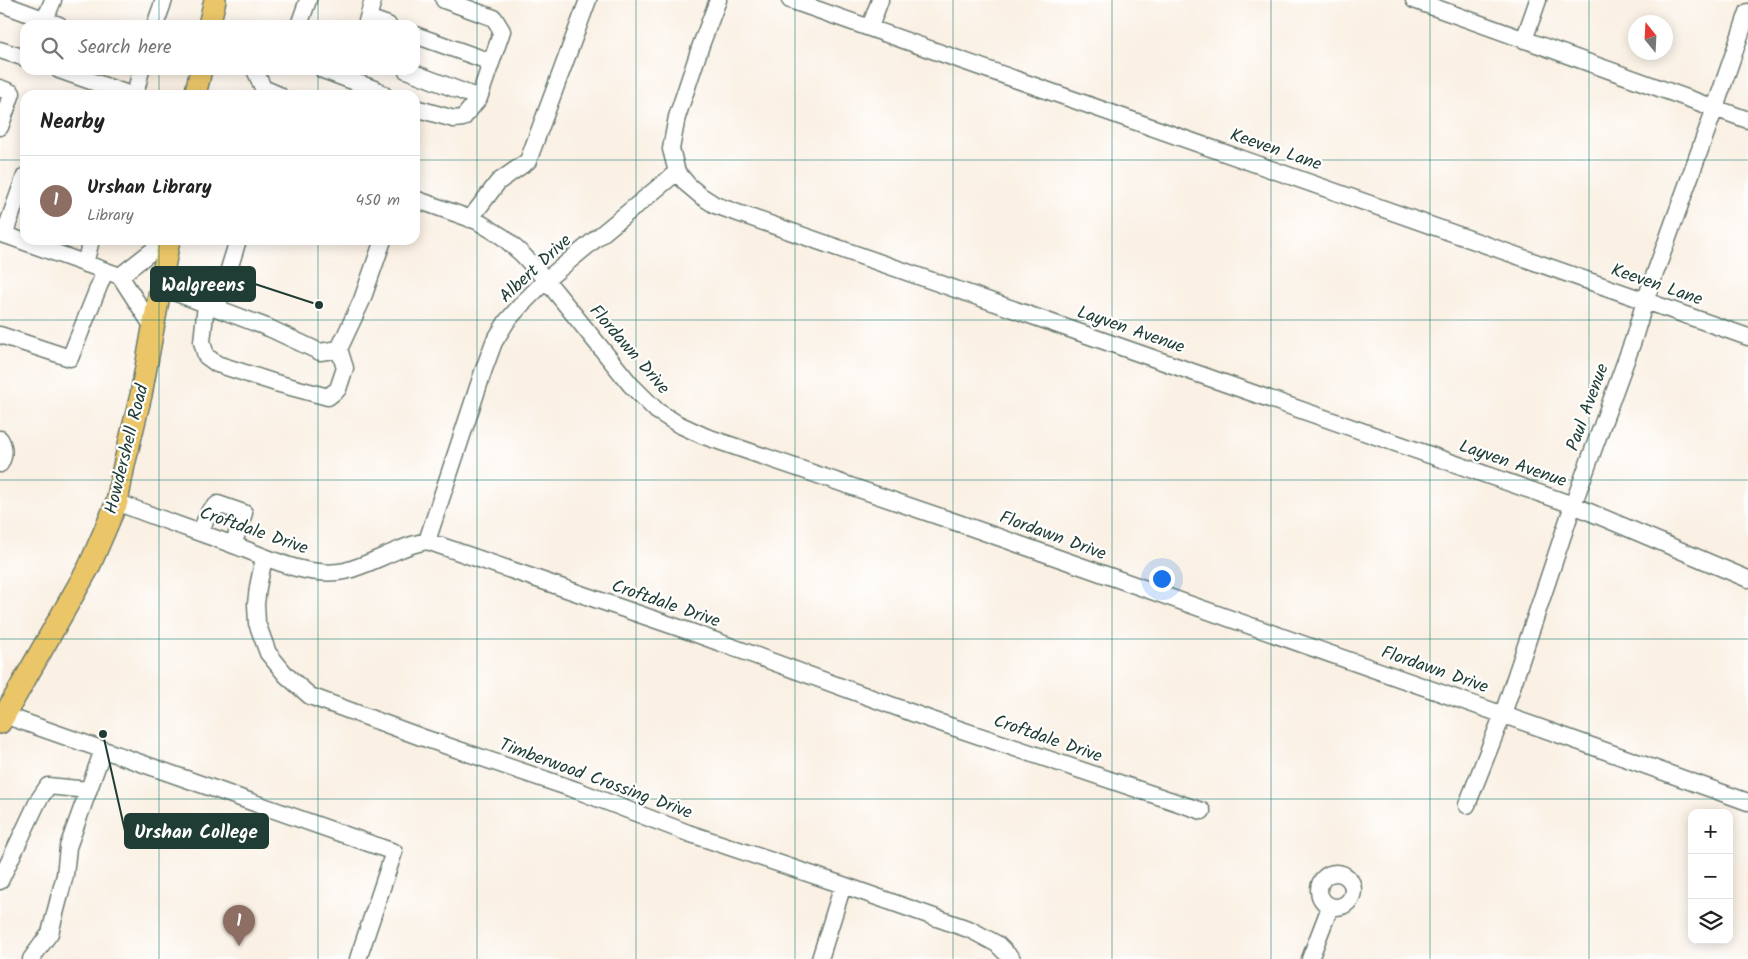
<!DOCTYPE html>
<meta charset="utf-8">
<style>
:root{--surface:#fff;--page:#f6f6f6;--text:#222;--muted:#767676;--line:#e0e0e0;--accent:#d1495b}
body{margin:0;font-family:Kalam,sans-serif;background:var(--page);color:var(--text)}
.controls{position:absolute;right:15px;bottom:15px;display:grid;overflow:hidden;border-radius:10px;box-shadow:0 2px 12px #0003}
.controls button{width:45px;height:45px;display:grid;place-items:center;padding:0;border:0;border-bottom:1px solid var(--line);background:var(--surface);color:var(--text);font:25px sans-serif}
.compass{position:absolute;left:1628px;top:15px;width:45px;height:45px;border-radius:50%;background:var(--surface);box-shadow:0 2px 12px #0003;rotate:342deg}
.you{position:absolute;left:1161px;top:578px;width:18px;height:18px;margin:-12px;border:4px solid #fff;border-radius:50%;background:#1a73e8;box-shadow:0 0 0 8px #1a73e833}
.badge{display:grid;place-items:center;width:32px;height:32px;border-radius:50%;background:var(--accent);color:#fff;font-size:16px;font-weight:700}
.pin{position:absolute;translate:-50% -41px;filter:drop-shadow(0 1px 2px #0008)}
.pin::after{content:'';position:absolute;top:26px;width:18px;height:15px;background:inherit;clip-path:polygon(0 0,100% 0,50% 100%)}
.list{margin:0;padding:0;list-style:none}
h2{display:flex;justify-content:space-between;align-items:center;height:65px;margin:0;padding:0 20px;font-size:21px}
h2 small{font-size:16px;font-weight:400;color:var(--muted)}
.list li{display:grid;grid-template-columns:32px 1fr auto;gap:15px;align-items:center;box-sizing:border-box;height:90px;padding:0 20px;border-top:1px solid var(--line)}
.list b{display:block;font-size:19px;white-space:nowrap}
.list p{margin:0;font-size:16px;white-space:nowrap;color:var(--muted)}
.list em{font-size:16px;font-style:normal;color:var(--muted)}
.icon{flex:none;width:28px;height:28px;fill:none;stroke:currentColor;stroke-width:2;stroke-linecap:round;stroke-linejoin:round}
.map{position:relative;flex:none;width:1748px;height:959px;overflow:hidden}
.search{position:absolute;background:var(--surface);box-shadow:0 2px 12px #0003;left:20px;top:20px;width:400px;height:55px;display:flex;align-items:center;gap:12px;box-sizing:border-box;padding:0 18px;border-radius:15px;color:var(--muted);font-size:19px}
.panel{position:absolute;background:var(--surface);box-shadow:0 2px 12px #0003;left:20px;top:90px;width:400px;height:155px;border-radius:15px}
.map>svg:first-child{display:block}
</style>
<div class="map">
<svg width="1748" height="959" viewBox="0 0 1748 959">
<rect width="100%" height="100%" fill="#fff"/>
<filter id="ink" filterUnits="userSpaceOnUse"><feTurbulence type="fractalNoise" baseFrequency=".02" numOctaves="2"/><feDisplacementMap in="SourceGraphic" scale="10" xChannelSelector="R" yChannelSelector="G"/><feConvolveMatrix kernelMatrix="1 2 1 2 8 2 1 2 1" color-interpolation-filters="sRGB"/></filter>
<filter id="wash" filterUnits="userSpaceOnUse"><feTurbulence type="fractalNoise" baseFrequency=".0096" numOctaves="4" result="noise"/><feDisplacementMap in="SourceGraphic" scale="20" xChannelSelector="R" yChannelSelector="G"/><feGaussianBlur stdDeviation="1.12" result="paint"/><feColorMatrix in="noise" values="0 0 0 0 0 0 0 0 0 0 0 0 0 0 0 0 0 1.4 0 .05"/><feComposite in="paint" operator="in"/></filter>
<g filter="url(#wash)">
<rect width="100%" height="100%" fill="#faf0e3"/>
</g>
<g filter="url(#ink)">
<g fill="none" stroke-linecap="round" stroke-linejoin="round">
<g stroke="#6c7c71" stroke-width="19">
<path id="minor" d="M718 0 701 45 677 117 671 149 677 172 688 185 701 196 715 205 1573 505 1748 579
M790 0 1748 337
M1414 0 1748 120
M0 3 59 25
M368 18 388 25
M43 25 53 0
M155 25 164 0
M299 25 308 0
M366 25 373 0
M870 27 880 0
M415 35 491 62
M1524 40 1538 0
M0 50 25 58
M59 70 131 95
M255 70 263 88 279 95
M323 70 377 90 384 95
M406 70 479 98
M0 88 12 93 0 127
M135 95 141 70
M415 108 454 119 463 118 479 98 502 31 494 18 444 0
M415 199 477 221 503 237 523 255 546 280 630 384 657 411 678 424 704 436 967 526 1569 738 1748 802
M470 219 498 182 528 161 588 0
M0 233 120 276
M4 235 25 176
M85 264 91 240
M161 287 269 328 320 352 339 349 362 300 383 240
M206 304 202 342 206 356 217 364 276 383 328 397 338 389 345 368 339 349
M217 308 238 240
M153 327 120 276 166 240
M0 335 70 358 105 271
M0 439C5 448 5 455 0 464
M117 502C154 517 193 530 231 544 265 556 307 579 345 571 365 566 383 556 401 549 410 545 418 543 427 541L691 632 929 719 1202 811
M200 533 209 512 218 504 244 513 233 545
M427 541 484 369 494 342 507 321 522 304 546 280 677 172
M264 558 258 587 256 604 257 623 268 653 286 675 310 696 421 737 576 790 688 833 843 885 971 930 997 944 1012 959
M4 715 394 852 358 959
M1467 805 1503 714 1573 505 1633 341 1645 301 1715 108 1748 12
M1319 890a17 17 0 1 1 34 0a17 17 0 1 1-34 0Z
M0 881 38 801 48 786 88 790
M31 959 50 933 65 875 68 847 103 750
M820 959 843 885
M1310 959 1330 907"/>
</g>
<g stroke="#6c7c71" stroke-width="24">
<path id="major" d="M209 25 215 0
M195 95 201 70
M0 723 89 567 117 502 124 465 141 395 169 240"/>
</g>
<use href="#minor" stroke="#fff" stroke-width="16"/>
<use href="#major" stroke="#ebc669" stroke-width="21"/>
</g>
</g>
<path fill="none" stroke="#0f766e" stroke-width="1" stroke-opacity="0.55" d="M159 0V25M318 0V25M477 0V959M636 0V959M795 0V959M953 0V959M1112 0V959M1271 0V959M1430 0V959M1589 0V959M159 70V95M318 70V95M0 160H25M415 160H1748M159 240V959M318 240V959M0 320H1748M0 480H1748M0 639H1748M0 799H1748"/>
<g text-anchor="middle" stroke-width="4.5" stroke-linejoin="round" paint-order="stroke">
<g font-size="18" fill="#1f3d34" stroke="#fff">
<text transform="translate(1276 149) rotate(19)" y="6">Keeven Lane</text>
<text transform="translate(535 268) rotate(-43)" y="6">Albert Drive</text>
<text transform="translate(1657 284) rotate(19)" y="6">Keeven Lane</text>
<text transform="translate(1131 329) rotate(19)" y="6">Layven Avenue</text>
<text transform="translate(630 349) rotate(49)" y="6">Flordawn Drive</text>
<text transform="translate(1587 407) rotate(-70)" y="6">Paul Avenue</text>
<text transform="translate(126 449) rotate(-76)" y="6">Howdershell Road</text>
<text transform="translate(1513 463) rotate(19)" y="6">Layven Avenue</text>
<text transform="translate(254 530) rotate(19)" y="6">Croftdale Drive</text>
<text transform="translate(1053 535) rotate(20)" y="6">Flordawn Drive</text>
<text transform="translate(666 603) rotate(19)" y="6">Croftdale Drive</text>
<text transform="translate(1435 669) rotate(19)" y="6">Flordawn Drive</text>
<text transform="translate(1048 738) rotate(19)" y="6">Croftdale Drive</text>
<text transform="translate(596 778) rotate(20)" y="6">Timberwood Crossing Drive</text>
</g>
</g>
<path fill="none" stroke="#1f3d34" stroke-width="2" d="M319 305L255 284M103 734L125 831"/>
<g fill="#1f3d34" stroke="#fff" stroke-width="2">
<circle cx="319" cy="305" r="5"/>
<circle cx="103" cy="734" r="5"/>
</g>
<g fill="#1f3d34" stroke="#1f3d34" stroke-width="2">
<rect x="151" y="267" width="104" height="34" rx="5"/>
<rect x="125" y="814" width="143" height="34" rx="5"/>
</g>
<g font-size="19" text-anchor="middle" font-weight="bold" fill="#fff">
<text x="203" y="291">Walgreens</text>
<text x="196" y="838">Urshan College</text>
</g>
</svg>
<div class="controls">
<button>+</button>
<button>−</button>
<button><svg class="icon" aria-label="layers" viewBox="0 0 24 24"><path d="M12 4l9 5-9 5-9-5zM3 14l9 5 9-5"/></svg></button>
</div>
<svg class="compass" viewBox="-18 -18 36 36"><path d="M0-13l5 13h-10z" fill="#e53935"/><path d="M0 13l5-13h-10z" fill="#767676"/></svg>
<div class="you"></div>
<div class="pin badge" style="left:239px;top:946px;background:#8d6e63">1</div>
<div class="search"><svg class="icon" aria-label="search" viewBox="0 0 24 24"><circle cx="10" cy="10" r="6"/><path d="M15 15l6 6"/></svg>Search here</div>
<section class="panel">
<h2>Nearby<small></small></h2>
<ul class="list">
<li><span class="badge" style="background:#8d6e63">1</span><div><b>Urshan Library</b><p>Library</p></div><em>450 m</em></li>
</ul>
</section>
</div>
